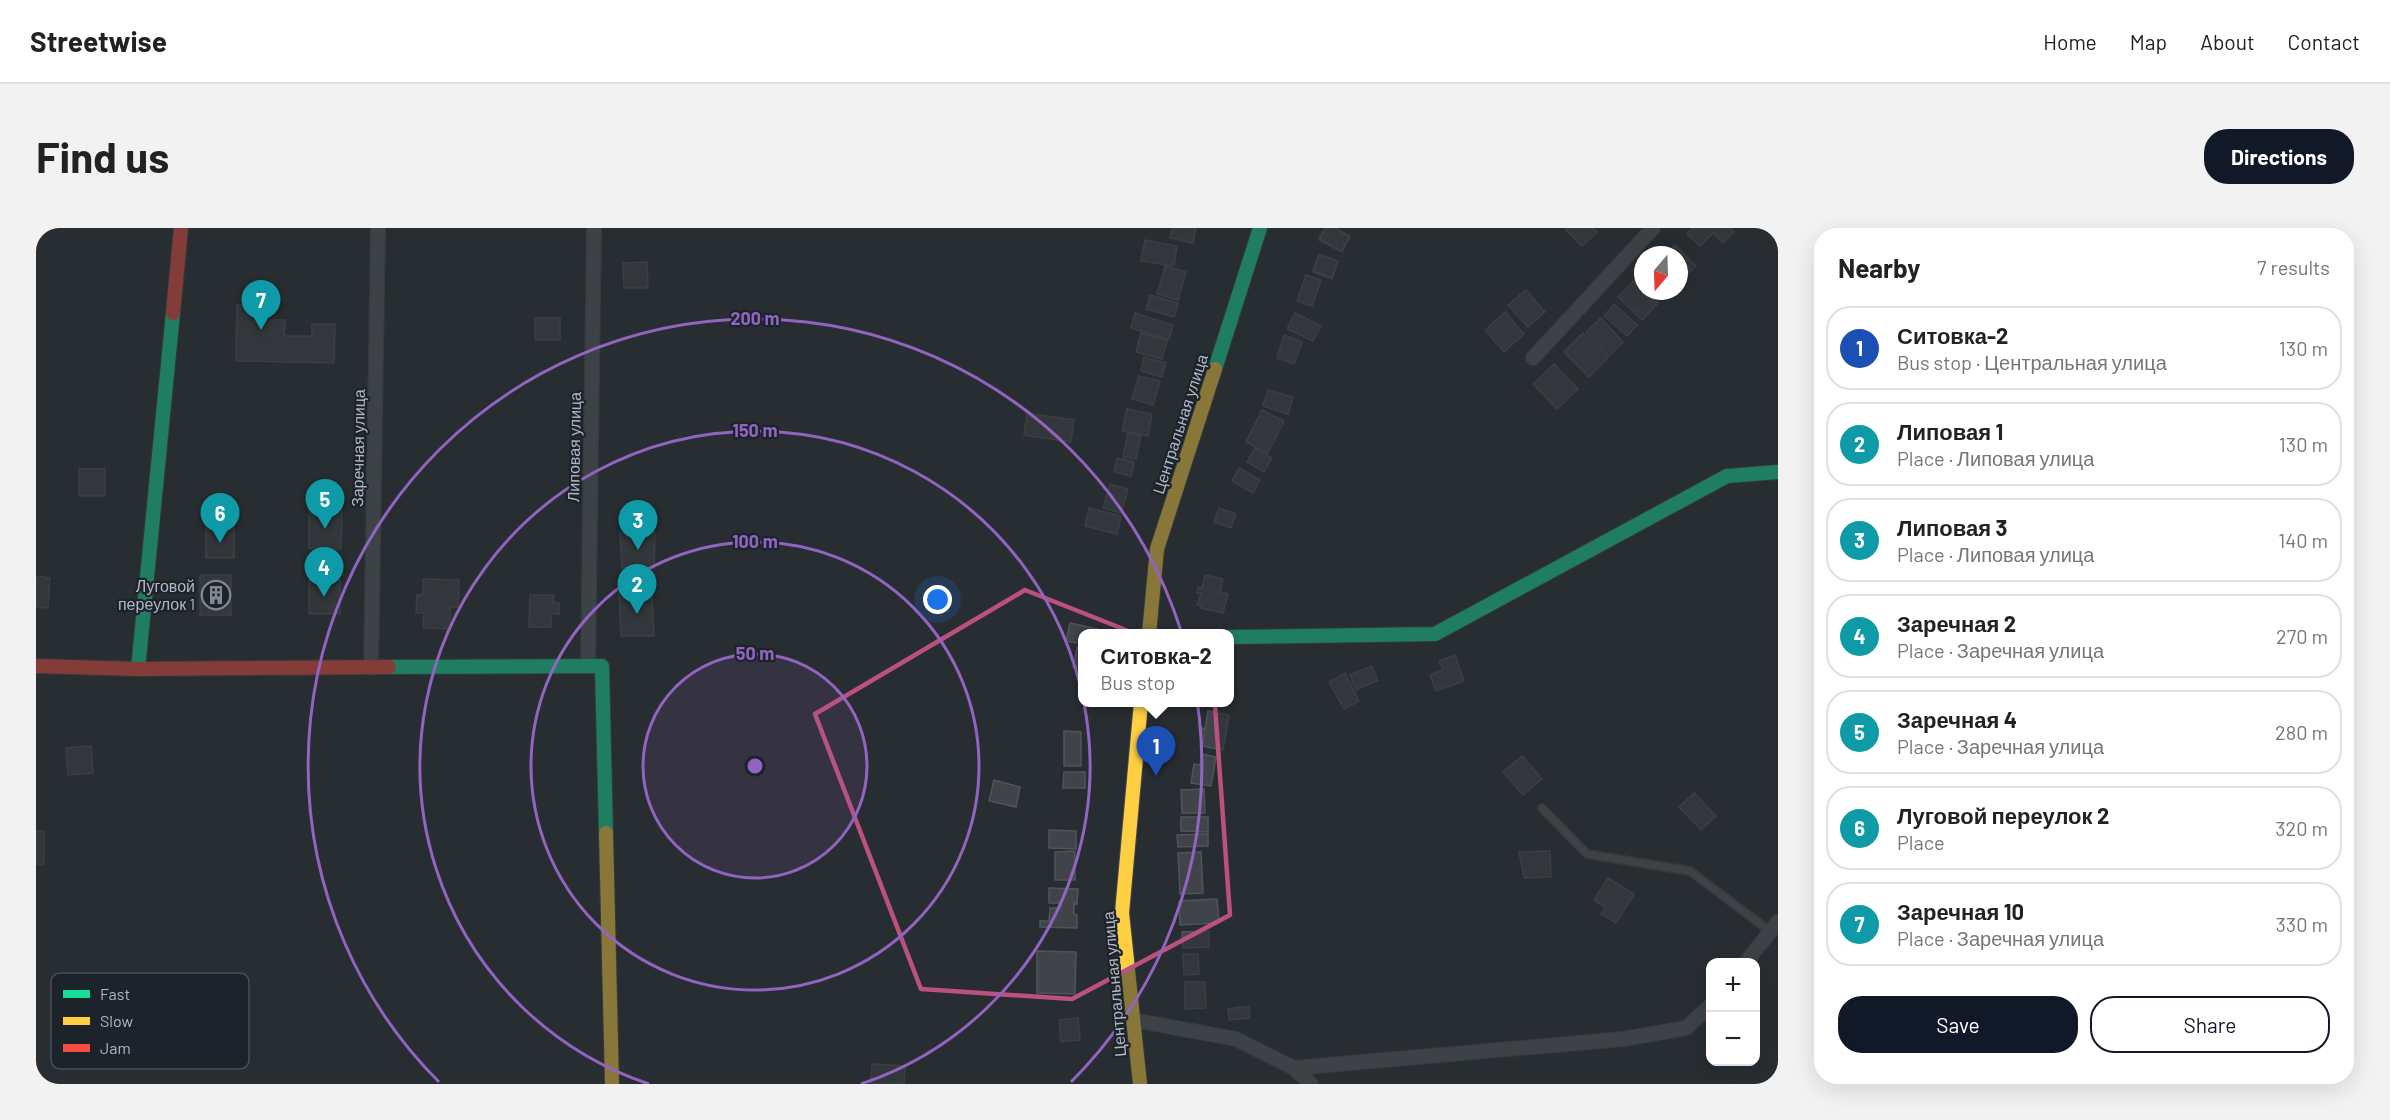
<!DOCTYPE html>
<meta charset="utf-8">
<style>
:root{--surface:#fff;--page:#f2f2f2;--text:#222;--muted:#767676;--line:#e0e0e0;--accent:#111827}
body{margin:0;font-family:Barlow,sans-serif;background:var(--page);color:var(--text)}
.controls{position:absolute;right:18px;bottom:18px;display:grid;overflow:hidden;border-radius:12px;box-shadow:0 6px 24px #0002}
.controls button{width:54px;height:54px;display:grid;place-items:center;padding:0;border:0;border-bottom:2px solid var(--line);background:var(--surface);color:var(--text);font:30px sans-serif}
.compass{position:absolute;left:1598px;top:18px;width:54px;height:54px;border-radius:50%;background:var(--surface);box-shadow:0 6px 24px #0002;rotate:199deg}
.you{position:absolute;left:902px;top:372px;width:21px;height:21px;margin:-15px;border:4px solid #fff;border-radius:50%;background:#1a73e8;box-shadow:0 0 0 9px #1a73e833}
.badge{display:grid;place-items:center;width:39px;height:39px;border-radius:50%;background:var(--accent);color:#fff;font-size:20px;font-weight:700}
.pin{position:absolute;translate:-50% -50px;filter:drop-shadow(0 2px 3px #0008)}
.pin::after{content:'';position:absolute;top:32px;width:21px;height:18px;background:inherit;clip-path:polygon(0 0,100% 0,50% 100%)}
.popup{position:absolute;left:1042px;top:401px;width:156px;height:78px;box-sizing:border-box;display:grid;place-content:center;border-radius:12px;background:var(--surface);filter:drop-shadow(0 2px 4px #0005);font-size:20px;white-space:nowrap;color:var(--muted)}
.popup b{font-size:22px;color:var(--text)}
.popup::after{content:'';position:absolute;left:50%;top:100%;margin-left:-12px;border:12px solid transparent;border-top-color:var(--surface)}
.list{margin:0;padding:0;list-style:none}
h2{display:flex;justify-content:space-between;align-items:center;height:78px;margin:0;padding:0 24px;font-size:26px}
h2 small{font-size:20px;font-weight:400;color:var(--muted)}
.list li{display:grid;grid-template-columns:39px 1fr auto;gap:18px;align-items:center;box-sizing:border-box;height:84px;margin:0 12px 12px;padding:0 12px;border:2px solid var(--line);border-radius:24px}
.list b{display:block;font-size:22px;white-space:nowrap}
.list p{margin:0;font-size:20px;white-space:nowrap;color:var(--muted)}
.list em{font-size:20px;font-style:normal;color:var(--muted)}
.actions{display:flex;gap:12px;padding:18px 24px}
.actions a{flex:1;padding:14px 0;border:2px solid var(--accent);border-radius:24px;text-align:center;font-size:21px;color:var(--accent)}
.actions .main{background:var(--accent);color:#fff}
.map{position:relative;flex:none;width:1742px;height:856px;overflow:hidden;border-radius:24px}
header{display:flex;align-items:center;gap:36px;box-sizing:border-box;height:84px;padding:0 30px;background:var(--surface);border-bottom:2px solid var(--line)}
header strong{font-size:28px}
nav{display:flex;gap:33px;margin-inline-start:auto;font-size:21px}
.intro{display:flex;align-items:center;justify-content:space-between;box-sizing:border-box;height:144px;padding:0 36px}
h1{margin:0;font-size:42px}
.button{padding:15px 27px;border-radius:24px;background:var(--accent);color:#fff;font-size:21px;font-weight:700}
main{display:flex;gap:36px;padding:0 36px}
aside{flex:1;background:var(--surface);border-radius:24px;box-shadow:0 6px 24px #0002}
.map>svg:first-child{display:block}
</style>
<header>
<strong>Streetwise</strong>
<nav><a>Home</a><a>Map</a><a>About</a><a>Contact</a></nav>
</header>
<div class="intro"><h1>Find us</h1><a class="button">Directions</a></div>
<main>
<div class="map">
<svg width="1742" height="856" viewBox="0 0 1742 856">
<rect width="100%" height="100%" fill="#282d32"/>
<path fill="#404448" stroke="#4f5459" stroke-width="1.5" d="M1136 0H1160L1157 15 1134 10Z
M1289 0H1299L1314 8 1305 23 1283 10Z
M1290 0H1298L1314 9 1306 24 1283 12Z
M1532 0H1557L1561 4 1546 18 1530 2Z
M1656 0H1694L1698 4 1687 15 1677 5 1664 18 1651 6Z
M1109 12 1141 18 1138 38 1105 33Z
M1639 17 1660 38 1647 50 1643 46V27H1629Z
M1283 26 1302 33 1296 49 1277 43Z
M1284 27 1302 33 1296 51 1277 44Z
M611 34 612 60H588L587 35Z
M1129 38 1150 44 1142 72 1121 66Z
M1270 47 1285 52 1276 78 1261 73Z
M1597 53 1622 75 1606 92 1582 69Z
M1490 62 1509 84 1492 99 1472 77Z
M1114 67 1142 75 1138 89 1110 81Z
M1578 76 1601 97 1591 108 1568 88Z
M201 77H235L234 92H249L248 108H276V96H299L298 135 200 133Z
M1469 84 1488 106 1468 124 1449 102Z
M1099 85 1137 97 1133 112 1095 100Z
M1259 85 1285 98 1277 113 1251 101Z
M499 90H524V112H499Z
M1565 90 1587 114 1573 128 1550 104Z
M1105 105 1131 113 1126 131 1100 124Z
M1547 105 1572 130 1553 149 1528 124Z
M1248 107 1266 114 1258 136 1241 130Z
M1108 129 1130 135 1126 149 1105 143Z
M1518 136 1542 161 1521 181 1497 156Z
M1103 148 1124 153 1117 177 1096 171Z
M1232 162 1257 169 1252 186 1227 178Z
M1091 181 1116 186 1112 208 1086 203Z
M1226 182 1248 193 1232 225 1210 214Z
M991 185 1038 192 1035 214 988 207Z
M1092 205 1105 208 1100 231 1087 229Z
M1219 220 1236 230 1228 244 1211 234Z
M1081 230 1098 234 1095 248 1078 244Z
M1203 240 1224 252 1217 265 1196 253Z
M43 241H69V268H43Z
M1074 256 1092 261 1085 285 1067 280Z
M1053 280 1085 288 1081 306 1049 298Z
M1183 280 1200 286 1195 300 1178 294Z
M273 282H306L305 321 273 320Z
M170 299H198V330H170Z
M619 304 618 340H586L584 305Z
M164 347H195V387H164Z
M1169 347 1187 351 1184 364 1192 366 1187 385 1164 380 1165 378 1161 377 1165 365H1161L1162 359 1166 360Z
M0 348 14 350 12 380 0 379Z
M273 351H304V386H273Z
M387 351 423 352 422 379H414V401L387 400 388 385H380L381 367H387Z
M583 364 616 365 618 408H585Z
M494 367H518L517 375H523V386H515V399H493Z
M1034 395 1062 401 1061 406H1046V416L1030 413Z
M1041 419 1046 421V441L1037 439Z
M1419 427 1428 453 1400 463 1394 447 1407 442 1403 433Z
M1336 438 1342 452 1320 462 1314 447Z
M1309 445 1323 473 1308 481 1293 454Z
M1172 483 1193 487 1187 522 1166 518 1168 507 1165 506 1166 500 1169 501Z
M1028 503 1045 504V538H1028Z
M55 518 57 545 32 547 30 520Z
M1166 526 1180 529 1175 558 1155 555 1158 536 1164 537Z
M1486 528 1506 551 1487 567 1467 544Z
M1028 544H1049V560H1027Z
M958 552 984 559 980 579 953 573Z
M1168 561 1169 585H1146L1145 562Z
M1658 565 1680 588 1665 602 1643 579Z
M1145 589H1172V604L1145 603Z
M1013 602 1040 603V621L1013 620Z
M0 603H8V636H0Z
M1172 606V618L1142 619 1141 607Z
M1039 623V652H1019V624Z
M1514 623 1515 649 1488 650 1483 624Z
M1165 624 1167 665 1144 666 1142 625Z
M1572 650 1598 666 1580 695 1565 686 1569 679 1558 672Z
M1013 660 1042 661 1041 676 1038 675V686L1041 687V700L1004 699V693H1013L1014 680H1025V675H1013Z
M1181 671 1183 695 1144 697 1143 673Z
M1173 703V719L1147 720 1146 704Z
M1001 723 1040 724 1039 766 1001 765Z
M1147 726H1162L1163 746 1148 747Z
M1149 754H1169L1170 780 1149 781Z
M1213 778 1214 790 1193 792 1192 781Z
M1042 790 1044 812 1025 814 1023 792Z
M836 836 869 838 868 856H835Z"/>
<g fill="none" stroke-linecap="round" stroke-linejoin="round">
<g stroke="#46494d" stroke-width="10">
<path id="lane" d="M1506 580 1551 626 1654 643 1735 704"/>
</g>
<g stroke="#46494d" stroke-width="16">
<path id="street" d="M1497 130 1617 0
M552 438 558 0
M335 440 342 0
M1710 734 1742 694
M1097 792 1200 811 1258 840 1275 856
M1258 840 1587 811 1650 800 1674 778"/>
</g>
<g stroke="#46494d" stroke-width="16">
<path id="fast" d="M1179 141 1224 0
M1194 409 1399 406 1691 248 1742 244
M353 439 566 438 570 605
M102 441 137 85"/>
</g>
<g stroke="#46494d" stroke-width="16">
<path id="slow" d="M1113 406 1121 321 1179 141
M570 605 576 856
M1104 856 1086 685 1105 474"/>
</g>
<g stroke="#46494d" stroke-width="16">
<path id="jam" d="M137 85 145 0
M0 438 102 441 353 439"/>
</g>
<use href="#lane" stroke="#575b61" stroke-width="7"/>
<use href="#street" stroke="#575b61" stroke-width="14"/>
<use href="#fast" stroke="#16e098" stroke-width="14"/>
<use href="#slow" stroke="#ffcf43" stroke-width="14"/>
<use href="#jam" stroke="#f24e42" stroke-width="14"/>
</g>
<path d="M0 0H1742V856H0ZM989 362 1176 436 1194 687 1036 771 885 761 779 486Z" fill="#282d32" fill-opacity=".55" fill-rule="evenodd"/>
<path fill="none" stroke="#bc507f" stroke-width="4.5" stroke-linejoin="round" d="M989 362 1176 436 1194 687 1036 771 885 761 779 486Z"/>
<circle cx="719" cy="538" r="112" fill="#9164c1" fill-opacity=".12"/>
<g fill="none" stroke="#9164c1" stroke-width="3">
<circle cx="719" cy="538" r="112"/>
<circle cx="719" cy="538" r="224"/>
<path d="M613 856A335 335 0 1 1 825 856"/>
<path d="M403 854A447 447 0 1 1 1035 854"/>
</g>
<defs>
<g id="building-ring" transform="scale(1.5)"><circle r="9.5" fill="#1c232b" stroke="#828790" stroke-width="1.5"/><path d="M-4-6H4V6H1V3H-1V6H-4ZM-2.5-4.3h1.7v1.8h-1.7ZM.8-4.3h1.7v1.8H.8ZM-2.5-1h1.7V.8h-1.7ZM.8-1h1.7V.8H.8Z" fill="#828790"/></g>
</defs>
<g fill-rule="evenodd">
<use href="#building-ring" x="180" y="367"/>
</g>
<g text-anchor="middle" stroke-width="4.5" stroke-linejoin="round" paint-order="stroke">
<g font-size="16" fill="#b2b8c3" stroke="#1c232b">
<text transform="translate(1144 196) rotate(-72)" y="6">Центральная улица</text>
<text transform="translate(538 219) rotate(-89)" y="6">Липовая улица</text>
<text transform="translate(322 220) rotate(-89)" y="6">Заречная улица</text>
<text transform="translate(1078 756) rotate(-95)" y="6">Центральная улица</text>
</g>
<g font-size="16" fill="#b2b8c3" stroke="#1c232b" text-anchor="end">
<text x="159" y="364">Луговой<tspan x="159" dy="18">переулок 1</tspan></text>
</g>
</g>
<rect x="15" y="745" width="198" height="96" rx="9" fill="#1c232b" stroke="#495059" stroke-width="1.5"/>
<rect x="27" y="762" width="27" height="8" fill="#16e098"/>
<rect x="27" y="789" width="27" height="8" fill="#ffcf43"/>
<rect x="27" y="816" width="27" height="8" fill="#f24e42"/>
<g font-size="16" fill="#b2b8c3">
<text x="64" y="772">Fast</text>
<text x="64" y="799">Slow</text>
<text x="64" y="826">Jam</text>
</g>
<circle cx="719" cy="538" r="9" fill="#9164c1" stroke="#1c232b" stroke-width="3"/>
<g font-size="18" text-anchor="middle" font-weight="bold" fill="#9164c1" stroke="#1c232b" stroke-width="4.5" stroke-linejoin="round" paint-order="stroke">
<text x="719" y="97">200 m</text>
<text x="719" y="209">150 m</text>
<text x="719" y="320">100 m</text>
<text x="719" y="432">50 m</text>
</g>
</svg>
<div class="controls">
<button>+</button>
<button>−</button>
</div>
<svg class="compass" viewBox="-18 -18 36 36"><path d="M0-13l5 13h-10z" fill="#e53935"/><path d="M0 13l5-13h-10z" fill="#767676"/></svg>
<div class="you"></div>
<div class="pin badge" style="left:1120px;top:548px;background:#1a4fb4">1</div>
<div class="popup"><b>Ситовка-2</b>Bus stop</div>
<div class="pin badge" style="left:601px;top:386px;background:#0f9aa8">2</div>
<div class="pin badge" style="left:602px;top:322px;background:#0f9aa8">3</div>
<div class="pin badge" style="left:288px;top:369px;background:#0f9aa8">4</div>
<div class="pin badge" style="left:289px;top:301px;background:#0f9aa8">5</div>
<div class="pin badge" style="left:184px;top:315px;background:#0f9aa8">6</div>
<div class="pin badge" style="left:225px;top:102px;background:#0f9aa8">7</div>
</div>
<aside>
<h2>Nearby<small>7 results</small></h2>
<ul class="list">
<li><span class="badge" style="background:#1a4fb4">1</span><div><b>Ситовка-2</b><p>Bus stop · Центральная улица</p></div><em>130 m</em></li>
<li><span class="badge" style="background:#0f9aa8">2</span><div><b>Липовая 1</b><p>Place · Липовая улица</p></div><em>130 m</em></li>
<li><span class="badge" style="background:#0f9aa8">3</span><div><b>Липовая 3</b><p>Place · Липовая улица</p></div><em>140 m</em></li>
<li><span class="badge" style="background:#0f9aa8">4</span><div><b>Заречная 2</b><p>Place · Заречная улица</p></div><em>270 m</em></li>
<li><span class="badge" style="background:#0f9aa8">5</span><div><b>Заречная 4</b><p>Place · Заречная улица</p></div><em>280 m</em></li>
<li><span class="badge" style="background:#0f9aa8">6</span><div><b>Луговой переулок 2</b><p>Place</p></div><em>320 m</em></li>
<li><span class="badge" style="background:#0f9aa8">7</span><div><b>Заречная 10</b><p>Place · Заречная улица</p></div><em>330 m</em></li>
</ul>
<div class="actions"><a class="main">Save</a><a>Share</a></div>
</aside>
</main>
